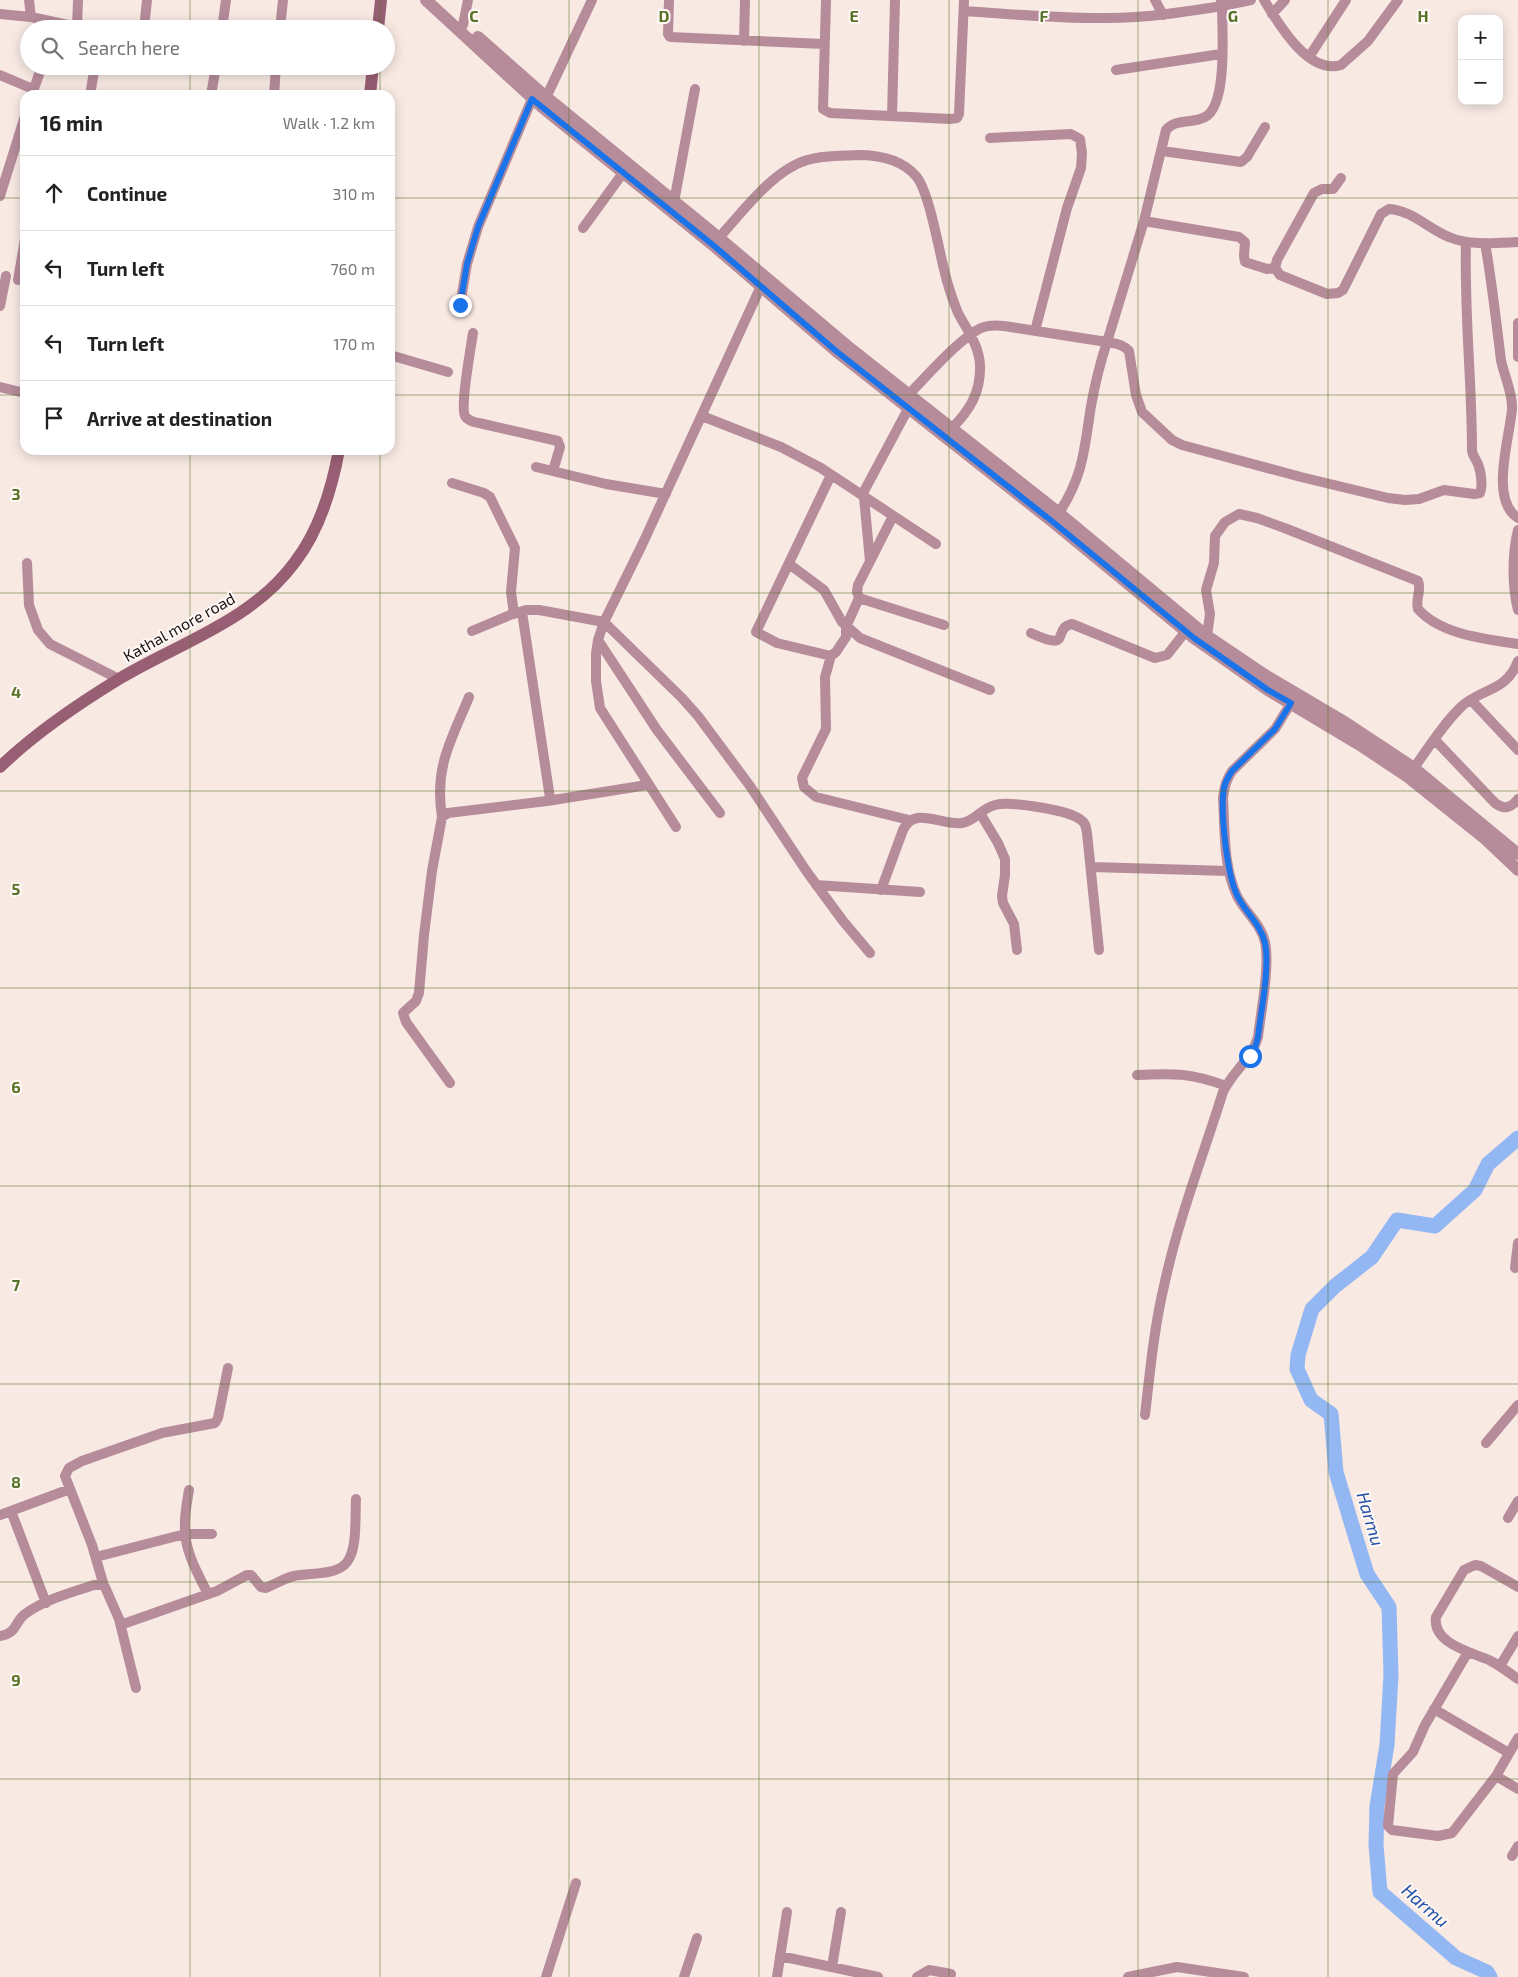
<!DOCTYPE html>
<meta charset="utf-8">
<style>
:root{--surface:#fff;--page:#f2f2f2;--text:#222;--muted:#767676;--line:#e0e0e0}
body{margin:0;font-family:"Exo 2",sans-serif;background:var(--page);color:var(--text)}
.controls{position:absolute;right:15px;top:15px;display:grid;overflow:hidden;border-radius:10px;box-shadow:0 2px 12px #0003}
.controls button{width:45px;height:45px;display:grid;place-items:center;padding:0;border:0;border-bottom:1px solid var(--line);background:var(--surface);color:var(--text);font:25px sans-serif}
.stop{position:absolute;width:15px;height:15px;margin:-11px;border:4px solid #1a73e8;border-radius:50%;background:#fff}
.stop.end{background:#1a73e8;border-color:#fff;box-shadow:0 1px 5px #0008}
.list{margin:0;padding:0;list-style:none}
h2{display:flex;justify-content:space-between;align-items:center;height:65px;margin:0;padding:0 20px;font-size:21px}
h2 small{font-size:16px;font-weight:400;color:var(--muted)}
.list li{display:grid;grid-template-columns:32px 1fr auto;gap:15px;align-items:center;box-sizing:border-box;height:75px;padding:0 20px;border-top:1px solid var(--line)}
.list b{display:block;font-size:19px;white-space:nowrap}
.list em{font-size:16px;font-style:normal;color:var(--muted)}
.icon{flex:none;width:28px;height:28px;fill:none;stroke:currentColor;stroke-width:2;stroke-linecap:round;stroke-linejoin:round}
.map{position:relative;flex:none;width:1518px;height:1977px;overflow:hidden}
.search{position:absolute;background:var(--surface);box-shadow:0 2px 12px #0003;left:20px;top:20px;width:375px;height:55px;display:flex;align-items:center;gap:12px;box-sizing:border-box;padding:0 18px;border-radius:28px;color:var(--muted);font-size:19px}
.panel{position:absolute;background:var(--surface);box-shadow:0 2px 12px #0003;left:20px;top:90px;width:375px;height:365px;border-radius:15px}
.map>svg:first-child{display:block}
</style>
<div class="map">
<svg width="1518" height="1977" viewBox="0 0 1518 1977">
<rect width="100%" height="100%" fill="#f8e9e3"/>
<g fill="none" stroke-linecap="round" stroke-linejoin="round">
<path stroke="#93b7f3" stroke-width="15" d="M1490 1977 1487 1972 1456 1958 1380 1892 1376 1845 1377 1806 1387 1745 1391 1675 1389 1607 1367 1574 1351 1522 1336 1472 1331 1414 1311 1400 1297 1369 1298 1355 1312 1309 1335 1286 1372 1257 1397 1220 1435 1226 1475 1190 1488 1164 1518 1138"/>
<path stroke="#b68c9b" stroke-width="10" d="M29 0 31 17 77 27 78 0
M669 0 668 34 670 37 824 44
M826 0 823 109 830 113 950 119 957 118 959 114 964 0
M1155 0 1163 15
M1264 0C1278 23 1308 75 1341 65L1368 41 1398 0
M964 11C1012 14 1060 19 1108 18 1146 18 1184 12 1222 6L1221 1
M0 14 31 17
M1272 14 1285 0
M463 25 468 0
M144 29 147 0
M222 29 226 0
M280 29 283 0
M744 41 745 0
M1309 57 1346 0
M1116 70 1221 54
M0 75 33 89
M32 94 42 66
M90 95 95 66
M211 95 216 66
M274 95 276 66
M543 104 592 0
M892 116 895 0
M990 138 1071 134 1080 139 1082 153 1081 168 1067 208 1035 331
M1162 151 1241 162 1247 157 1265 127
M1341 178 1333 189H1322L1314 193 1277 260 1275 268 1280 275 1327 294 1338 293 1343 290 1381 214 1389 209C1411 210 1429 229 1449 237 1470 246 1496 243 1518 242
M0 196 25 116
M674 202 695 89
M1144 221 1239 237 1245 242 1244 256 1245 262 1267 269 1275 268
M583 228 623 173
M719 238C739 215 768 178 795 165 813 155 838 156 858 155 880 155 901 159 916 176 930 192 940 258 947 281 950 292 954 303 958 313 967 330 979 345 980 365 981 392 970 410 952 428
M1485 243C1492 282 1496 321 1501 360 1504 376 1513 393 1512 409 1510 437 1489 500 1518 518
M18 280 25 239
M460 305 467 264 478 227 532 99
M0 306 6 276
M1518 323V357
M473 333C471 347 460 406 465 416 468 421 474 422 479 423L558 441 560 447 553 471
M390 355 448 372
M0 387 25 393
M909 394C926 377 960 338 981 328 988 325 996 325 1004 326L1107 342 1144 221 1166 130C1176 118 1192 124 1205 117 1228 105 1222 30 1222 6L1251 0
M702 416 781 447 821 468 936 544
M536 467 606 484 666 494
M452 483 484 493 490 497 515 548 511 592 514 614
M862 495 908 409
M864 497 870 561
M1059 513C1084 474 1084 450 1091 406 1095 384 1100 363 1107 342 1116 344 1123 344 1129 351L1136 395 1142 412 1172 440 1182 445 1301 477 1388 498 1405 500 1419 499 1444 490 1474 494 1480 493C1483 486 1481 470 1477 462 1475 458 1473 456 1472 451 1472 381 1464 312 1466 242
M893 516 858 585 857 592 859 598 944 625
M1518 530C1512 554 1512 586 1518 610
M27 563 29 605 38 630 50 644 119 679
M789 564 824 590 842 622 860 638 990 690
M859 598 846 627V637L836 652 831 656 825 677 826 729 802 778 804 787 816 797 909 820
M472 631 510 615 526 610H539L604 622 682 698 698 716 750 786 807 872 843 921 870 953
M1031 633C1074 653 1051 628 1072 624L1155 658 1167 655 1186 631
M1207 636 1210 614 1206 590 1214 563 1215 536 1225 522 1239 514 1257 518 1287 529 1418 581C1422 590 1415 599 1418 609 1441 635 1486 639 1518 644
M598 640 657 730 720 813
M831 656 777 643 756 632 831 475
M1471 700 1518 750
M1435 740 1495 803C1504 810 1511 808 1518 799
M1414 768C1429 747 1443 724 1462 706 1483 688 1507 691 1518 661
M547 801 647 785
M980 813 998 843 1005 859V875L1002 896 1003 903 1014 924 1017 950
M442 817C434 767 451 741 469 697
M676 827 600 708 596 681V654L598 640 604 622 642 545 761 286
M1091 867 1229 871
M816 885 920 892
M881 890 903 830C915 805 941 826 962 823 975 821 982 808 995 805 1011 801 1069 810 1081 820 1086 823 1086 828 1087 833L1099 950
M1137 1075C1173 1073 1192 1073 1226 1086
M450 1083 406 1022 403 1013 416 1001 419 993 424 935 432 871 442 817 448 813 547 801 550 798 522 612
M1515 1268 1518 1243
M1145 1415C1150 1372 1154 1328 1164 1286 1178 1220 1203 1156 1223 1092 1232 1072 1252 1059 1258 1037 1261 1011 1270 966 1265 942 1261 924 1245 912 1237 896 1223 866 1225 830 1223 798 1224 787 1226 780 1232 771L1275 729 1291 703
M1486 1443 1518 1405
M189 1490C187 1502 184 1516 185 1529 185 1552 198 1574 208 1594
M11 1511 46 1603
M0 1515 70 1489
M1508 1518 1518 1501
M96 1557 185 1534H212
M104 1586 92 1545 65 1476 69 1468 82 1461 162 1433 215 1423 218 1418 228 1368
M1518 1587 1481 1566 1475 1565 1464 1570 1436 1617C1432 1643 1470 1652 1489 1660 1499 1665 1508 1672 1518 1679
M119 1619 136 1688
M0 1636C18 1633 14 1622 25 1614 44 1600 72 1592 94 1585H102L105 1587 119 1619 122 1623H126L217 1591 247 1575H251L261 1587 266 1588C275 1584 285 1578 294 1576 312 1572 342 1577 350 1557 357 1542 355 1516 356 1499
M1468 1652 1425 1725 1413 1752 1393 1774 1388 1826 1392 1830 1438 1836 1452 1833 1496 1776 1518 1738
M1500 1666 1518 1636
M1434 1709 1509 1753
M1496 1776 1518 1789
M1512 1856 1518 1846
M780 1956 878 1977
M832 1967 841 1912
M546 1977 576 1883
M684 1977 697 1938
M777 1977 787 1912
M917 1977 929 1970 951 1974
M1128 1977 1177 1967 1244 1977"/>
<path stroke="#b68c9b" stroke-width="12" d="M426 0 542 107 713 245 836 351 1053 522 1194 638 1268 690 1360 745 1408 777 1483 837 1518 870
M478 37 546 97 719 238 851 349 1059 513 1207 636 1265 675 1346 723 1414 768 1518 854"/>
<path stroke="#985e74" stroke-width="12" d="M378 29 381 0
M370 95 373 66
M0 767C35 733 78 704 119 679 179 643 252 621 295 562 319 531 332 488 339 450"/>
</g>
<g fill="none" stroke-linecap="round" stroke-linejoin="round">
<path stroke="#1a73e8" stroke-width="6" d="M460 305 467 264 478 227 532 99 713 245 836 351 1053 522 1194 638 1268 690 1291 703 1275 729 1232 771C1228 777 1225 782 1224 788 1220 811 1227 877 1238 897 1246 913 1261 925 1265 943 1270 968 1261 1010 1258 1037L1255 1048 1250 1056"/>
</g>
<path fill="none" stroke="#577328" stroke-width="1" stroke-opacity="0.55" d="M190 0V29M380 0V29M569 0V1977M759 0V1977M949 0V1977M1138 0V1977M1328 0V1977M190 66V95M380 66V95M0 198H25M390 198H1518M0 395H25M390 395H1518M190 450V1977M380 450V1977M0 593H1518M0 791H1518M0 988H1518M0 1186H1518M0 1384H1518M0 1582H1518M0 1779H1518"/>
<g text-anchor="middle" stroke-width="4" stroke-linejoin="round" paint-order="stroke">
<g font-size="16" fill="#1a1513" stroke="#fff8f6">
<text transform="translate(179 627) rotate(-29)" y="6">Kathal more road</text>
</g>
<g font-size="18" font-style="italic" fill="#2151a7" stroke="#fff8f6">
<text transform="translate(1370 1519) rotate(73)" y="6">Harmu</text>
<text transform="translate(1425 1906) rotate(41)" y="6">Harmu</text>
</g>
</g>
<g font-size="16" text-anchor="middle" font-weight="bold" fill="#577328" stroke="#fff8f6" stroke-width="4" stroke-linejoin="round" paint-order="stroke">
<text x="474" y="22">C</text>
<text x="664" y="22">D</text>
<text x="854" y="22">E</text>
<text x="1044" y="22">F</text>
<text x="1233" y="22">G</text>
<text x="1423" y="22">H</text>
<text x="16" y="500">3</text>
<text x="16" y="698">4</text>
<text x="16" y="895">5</text>
<text x="16" y="1093">6</text>
<text x="16" y="1291">7</text>
<text x="16" y="1488">8</text>
<text x="16" y="1686">9</text>
</g>
</svg>
<div class="controls">
<button>+</button>
<button>−</button>
</div>
<div class="stop" style="left:1250px;top:1056px"></div>
<div class="stop end" style="left:460px;top:305px"></div>
<div class="search"><svg class="icon" aria-label="search" viewBox="0 0 24 24"><circle cx="10" cy="10" r="6"/><path d="M15 15l6 6"/></svg>Search here</div>
<section class="panel">
<h2>16 min<small>Walk · 1.2 km</small></h2>
<ul class="list">
<li><svg class="icon" aria-label="ahead" viewBox="0 0 24 24"><path d="M12 20V5M6 11l6-6 6 6"/></svg><div><b>Continue</b></div><em>310 m</em></li>
<li><svg class="icon" aria-label="left" viewBox="0 0 24 24"><path d="M17 20v-9H6M10 6l-5 5 5 5"/></svg><div><b>Turn left</b></div><em>760 m</em></li>
<li><svg class="icon" aria-label="left" viewBox="0 0 24 24"><path d="M17 20v-9H6M10 6l-5 5 5 5"/></svg><div><b>Turn left</b></div><em>170 m</em></li>
<li><svg class="icon" aria-label="arrive" viewBox="0 0 24 24"><path d="M6 21V4h12l-3 4 3 4H6"/></svg><div><b>Arrive at destination</b></div></li>
</ul>
</section>
</div>
